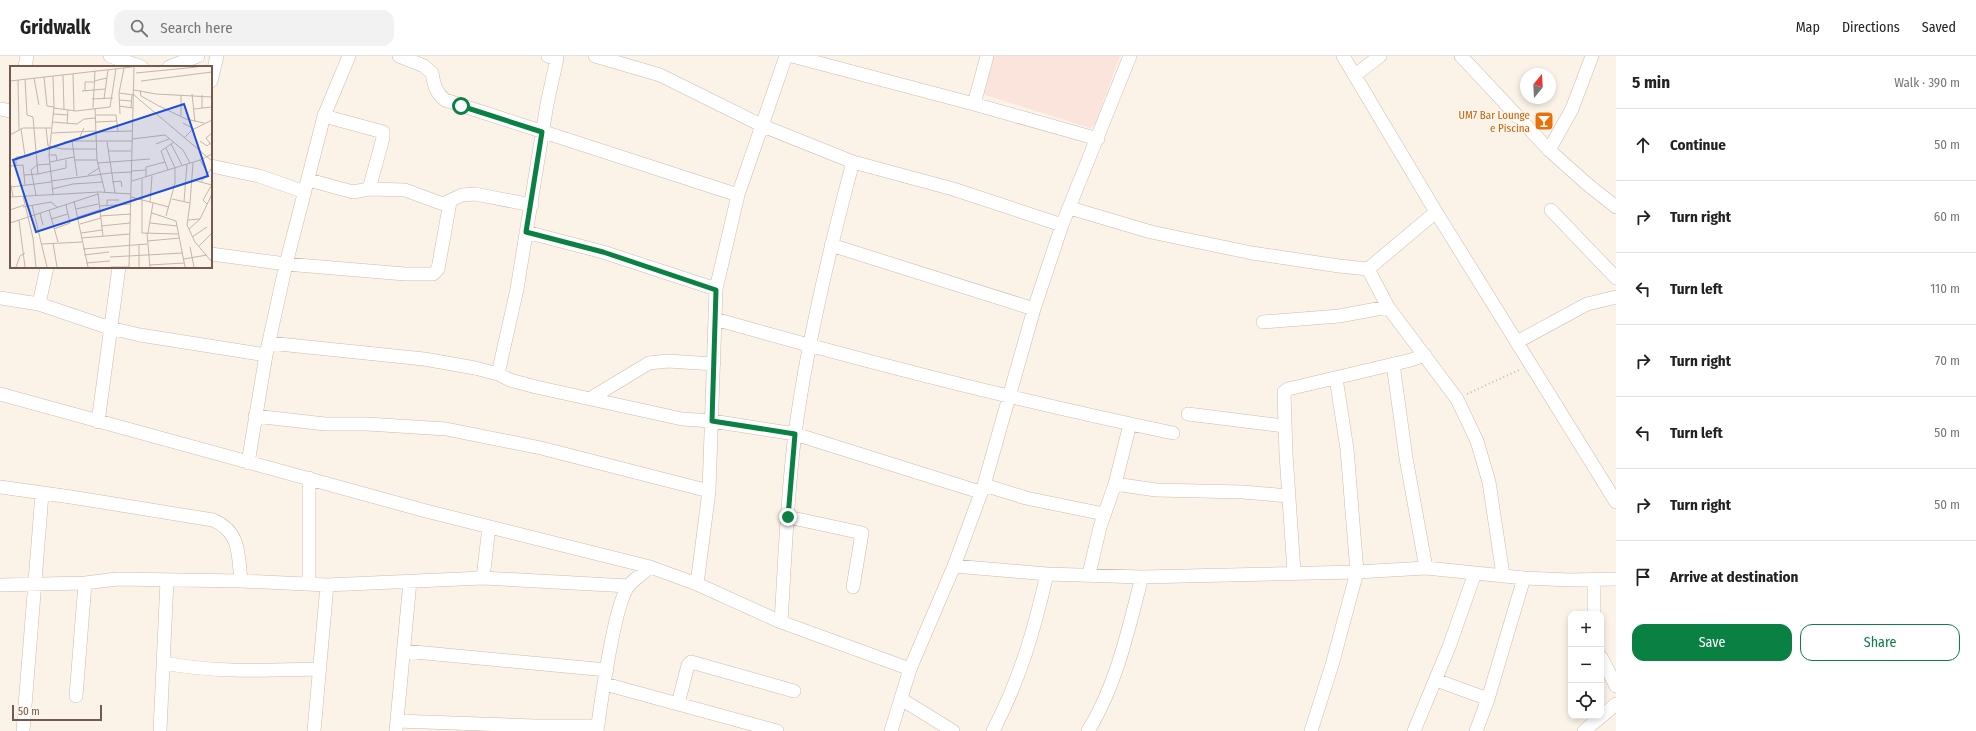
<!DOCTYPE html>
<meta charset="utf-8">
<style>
:root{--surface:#fff;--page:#f2f2f2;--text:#222;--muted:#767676;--line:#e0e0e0;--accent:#0b8043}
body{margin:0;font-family:"Fira Sans Condensed",sans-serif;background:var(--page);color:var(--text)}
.controls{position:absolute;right:12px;bottom:12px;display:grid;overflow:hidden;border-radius:8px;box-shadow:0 2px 6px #0003}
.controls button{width:36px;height:36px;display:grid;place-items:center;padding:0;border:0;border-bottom:1px solid var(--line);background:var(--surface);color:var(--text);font:20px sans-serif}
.compass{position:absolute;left:1520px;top:12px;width:36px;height:36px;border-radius:50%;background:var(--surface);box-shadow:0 2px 6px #0003;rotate:18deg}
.scale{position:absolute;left:12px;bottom:10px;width:90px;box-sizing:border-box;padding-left:4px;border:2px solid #75594d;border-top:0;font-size:11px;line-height:14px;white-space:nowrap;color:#75594d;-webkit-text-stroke:3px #fef7ee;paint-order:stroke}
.stop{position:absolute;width:12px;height:12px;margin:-9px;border:3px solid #0b8043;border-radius:50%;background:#fff}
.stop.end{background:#0b8043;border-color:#fff;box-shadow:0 1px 4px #0008}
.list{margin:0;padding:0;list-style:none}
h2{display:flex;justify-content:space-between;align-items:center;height:52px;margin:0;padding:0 16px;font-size:17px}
h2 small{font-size:13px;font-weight:400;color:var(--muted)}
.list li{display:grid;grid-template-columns:26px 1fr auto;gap:12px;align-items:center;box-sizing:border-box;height:72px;padding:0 16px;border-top:1px solid var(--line)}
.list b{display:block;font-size:15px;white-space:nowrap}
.list em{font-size:13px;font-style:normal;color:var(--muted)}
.actions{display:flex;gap:8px;padding:12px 16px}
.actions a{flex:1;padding:9px 0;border:1px solid var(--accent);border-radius:12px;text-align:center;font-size:14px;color:var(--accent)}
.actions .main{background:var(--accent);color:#fff}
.icon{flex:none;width:22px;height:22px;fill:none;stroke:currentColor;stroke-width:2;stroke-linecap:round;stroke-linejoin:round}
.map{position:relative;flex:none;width:1616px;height:675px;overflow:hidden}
header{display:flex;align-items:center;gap:24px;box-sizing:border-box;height:56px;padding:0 20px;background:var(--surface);border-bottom:1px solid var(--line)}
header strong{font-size:19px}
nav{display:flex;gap:22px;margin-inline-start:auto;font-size:14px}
.search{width:280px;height:36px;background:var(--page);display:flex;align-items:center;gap:10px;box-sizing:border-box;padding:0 14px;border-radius:12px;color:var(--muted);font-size:15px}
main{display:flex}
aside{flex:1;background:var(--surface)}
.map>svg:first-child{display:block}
</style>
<header>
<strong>Gridwalk</strong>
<div class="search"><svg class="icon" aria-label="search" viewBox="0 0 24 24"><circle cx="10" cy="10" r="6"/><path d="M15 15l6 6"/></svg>Search here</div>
<nav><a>Map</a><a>Directions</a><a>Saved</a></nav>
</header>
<main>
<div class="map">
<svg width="1616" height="675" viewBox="0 0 1616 675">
<rect width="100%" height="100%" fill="#fbf3e8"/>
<path fill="#fbe4dc" d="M993 0H1120L1095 68 1090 72 982 38Z"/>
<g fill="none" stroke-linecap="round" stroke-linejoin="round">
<g stroke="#cdbaae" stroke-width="14">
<path id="minor" d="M110 0 142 11
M399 0 424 10 432 17C434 28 435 36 445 44L738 139
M595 0 660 19 763 70 853 106 953 133 1062 169
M792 0 974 48 1098 83
M1343 0 1436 156 1616 446
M1461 0 1549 94 1587 128 1616 151
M25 11 27 0
M169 11 198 0
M1355 19 1380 0
M211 25 217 0
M974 48 987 0
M0 53 11 55
M324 60 383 76V82L369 133
M1549 94 1572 53 1592 0
M211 110 259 120 305 136
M309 124 353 136 369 133 405 134 443 148 462 139 475 138 532 149
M1070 152 1151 176 1252 197 1339 210 1368 213 1388 251 1457 343 1477 385 1489 426 1503 519
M1551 154 1616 222
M526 176 603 196 716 233
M831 189 1034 253
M211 198 286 208 405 218H433L438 213 450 146
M1368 213 1436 156
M0 242 39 248 110 272 140 279 266 299
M39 248 47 211
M715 263C867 306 1019 345 1173 377
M1263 266 1339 260 1388 251
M1517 286 1587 248 1616 241
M269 287 424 303 475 312 498 318 510 324 536 331 682 363 712 365 795 378 980 436
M1393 308 1406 402 1426 512
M498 318 517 233 547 48 556 7 557 3 548 0
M0 338 426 455 650 511 697 528 781 566 910 613
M591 342 649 307 668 305 714 308
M1188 358 1284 370
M255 360 325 368H367L446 373 541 392 709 435
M98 366 119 211
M248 407 266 299 286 208 324 60 349 0
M309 422V528
M1115 428 1130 368
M984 429 1026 442 1104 458
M0 431 71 441 213 464C241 476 238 499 241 525
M788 461 862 477 853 531
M954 510 1047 518 1142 521 1357 516 1426 512 1524 522 1570 524 1616 523
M1294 516 1286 398 1284 336 1288 333 1411 304 1425 299
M1089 518 1100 471 1115 428 1156 434 1243 436 1288 440
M483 522 489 471
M1594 524V558
M697 528 709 435 716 233 738 139 786 0
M0 529 85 527 117 523 241 525 327 529 483 522 629 530
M781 566C785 503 787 440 795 378 807 286 829 195 853 106
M404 595 607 614
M1601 601 1616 630
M164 607C215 617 268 614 319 613
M1436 624 1488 643
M605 628 777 675
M76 640 85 527
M901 643 953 675
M678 648 688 609 691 606 794 635
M397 665 535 670H598
M23 675 42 438
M160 675 167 524
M314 675 327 529
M396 675 410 525
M597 675C601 647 614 548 629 529 635 523 643 517 650 511
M891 675 910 613 954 510 984 429 1034 253 1062 169 1130 0
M993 675C1020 623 1034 575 1047 518
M1088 675C1117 628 1128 574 1142 521
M1311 675 1332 609 1357 516 1347 393 1336 322
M1414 675 1449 591 1475 517
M1476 675 1488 643 1524 522
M1584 675 1616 648"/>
</g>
<path stroke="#d5b4a3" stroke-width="2" stroke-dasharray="1 3" stroke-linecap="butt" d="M1467 338 1519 314"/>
<use href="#minor" stroke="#fff" stroke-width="13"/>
</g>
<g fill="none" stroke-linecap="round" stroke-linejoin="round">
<path stroke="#0b8043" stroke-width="5" d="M461 50 542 76 526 176 603 196 716 234 712 365 795 378 788 461"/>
</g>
<defs>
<g id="bar-square" transform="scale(1)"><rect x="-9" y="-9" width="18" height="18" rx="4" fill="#e8710a" stroke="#fef7ee"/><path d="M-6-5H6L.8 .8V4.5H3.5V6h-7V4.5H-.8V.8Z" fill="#fff"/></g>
</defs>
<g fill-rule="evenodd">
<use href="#bar-square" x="1544" y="65"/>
</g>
<g text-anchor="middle" stroke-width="3" stroke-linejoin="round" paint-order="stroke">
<g font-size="11" fill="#c56008" stroke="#fef7ee" text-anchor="end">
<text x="1530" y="63">UM7 Bar Lounge<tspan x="1530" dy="13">e Piscina</tspan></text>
</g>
</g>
<g transform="translate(10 10)">
<rect width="202" height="202" fill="#fbf3e8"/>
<path fill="none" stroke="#c5b5aa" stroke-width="1" d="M126 7 187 1M63 8 64 45M53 9 54 44M43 10 44 41 39 89 43 128M34 11 37 40 44 41M24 12 29 39M8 14 9 64M0 15 122 1M84 15 97 12M131 15 202 6M124 24 146 28 202 31M130 24 131 30 149 40 176 53 194 57M72 25 95 23M75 25V16H84M109 27 124 29 202 95M182 28 185 56M192 29V42M82 33 103 32M94 33 98 4M109 34 121 35M109 40 123 42M44 42 66 45 100 41 106 3M83 42 85 5M85 42 87 94 95 126M121 42 122 29M184 43 202 41M43 48 58 49M110 48 109 27 114 2M86 49H106L108 65M171 50V29M42 56 67 58 74 53 86 52M86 56 107 55M173 57 184 63M57 58 58 44M36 62 38 80 52 83H86M11 63 15 90M86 66 122 65M42 67 86 65M202 67 196 72 202 80M0 69 13 62H41M174 72 182 64 202 54M69 73 74 62M122 73 155 69 173 84 180 97M62 75H122M190 75 197 80 200 77M54 76 62 75 67 110M97 76 105 127M146 78 159 73M161 78 172 99M98 85H121M39 89H46L47 95M65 94H87M190 94 197 106M40 96 64 91M88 97 140 93M6 99V91L19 90 25 86M0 100 13 99 15 119M158 104 151 85 164 76M122 105 136 104M28 108 56 102V94M14 109 28 108 23 51 17 49 15 13M78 109 89 102M136 111V101L155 96M132 113V167L169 168M183 114 202 119M0 115 3 130M41 115 100 107 122 106M122 115 190 94 202 88M102 116 111 115 112 121M191 116 202 102M1 121 41 116M42 123 63 118 93 116M88 127 93 170M26 129 21 104 27 99 40 98M13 130 23 172 26 201M0 131 89 126 121 128M121 131 159 141M162 133 180 137 183 97M64 135 78 201M140 136 142 110M174 136 177 98M180 137 177 159 185 176 202 196M197 138 193 134 201 120M22 139 37 201M97 139V134H109M89 140 121 138M13 141 41 136 47 141M66 143 88 138M0 144 14 139M39 144 48 176M30 147 33 159M142 147 166 155 175 201M90 150 121 148M156 150 165 117V102L156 82M68 151 89 144M41 153 58 148M9 154 15 201M178 154 190 153M0 157 88 128M140 157 167 160M70 158 91 152M91 160 120 157M44 163 60 157 56 139M179 163 190 153 202 128M71 167 92 164M137 167 140 201M138 167 143 137M182 171 197 161M71 172 120 168M137 175 170 172M43 177 47 201M32 178 72 176M129 179V201M189 180 202 167M180 181 184 201M73 183 137 178M74 189 99 186M100 191 173 187M174 193 197 189M76 197 100 195M139 199 175 197M6 201 10 190 15 187M101 201H119M119 201 124 1"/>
<path fill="#1d4ed8" fill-opacity="0.15" stroke="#1d4ed8" stroke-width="2" d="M174 38 198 110 26 166 3 94Z"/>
<rect width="202" height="202" fill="none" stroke="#75594d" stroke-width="2"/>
</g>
</svg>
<div class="controls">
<button>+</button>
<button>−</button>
<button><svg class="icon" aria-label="locate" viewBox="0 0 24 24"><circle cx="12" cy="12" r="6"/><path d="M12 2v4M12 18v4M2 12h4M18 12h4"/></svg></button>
</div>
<svg class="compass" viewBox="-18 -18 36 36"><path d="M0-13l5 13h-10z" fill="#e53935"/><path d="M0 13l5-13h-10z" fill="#767676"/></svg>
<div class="scale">50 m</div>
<div class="stop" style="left:461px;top:50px"></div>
<div class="stop end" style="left:788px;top:461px"></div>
</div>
<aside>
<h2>5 min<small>Walk · 390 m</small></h2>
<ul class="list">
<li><svg class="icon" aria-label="ahead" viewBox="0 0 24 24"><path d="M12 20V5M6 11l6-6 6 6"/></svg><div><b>Continue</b></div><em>50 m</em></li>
<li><svg class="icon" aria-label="right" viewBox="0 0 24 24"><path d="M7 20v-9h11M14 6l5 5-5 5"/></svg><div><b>Turn right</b></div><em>60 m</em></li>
<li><svg class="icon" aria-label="left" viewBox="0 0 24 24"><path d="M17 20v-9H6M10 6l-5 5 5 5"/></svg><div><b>Turn left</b></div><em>110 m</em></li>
<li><svg class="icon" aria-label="right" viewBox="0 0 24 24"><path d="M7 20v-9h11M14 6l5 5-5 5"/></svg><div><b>Turn right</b></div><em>70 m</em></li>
<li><svg class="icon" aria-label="left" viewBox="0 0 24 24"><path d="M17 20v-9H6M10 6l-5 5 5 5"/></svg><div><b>Turn left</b></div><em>50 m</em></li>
<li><svg class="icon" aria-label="right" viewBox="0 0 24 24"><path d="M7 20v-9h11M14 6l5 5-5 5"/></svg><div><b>Turn right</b></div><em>50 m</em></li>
<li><svg class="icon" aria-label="arrive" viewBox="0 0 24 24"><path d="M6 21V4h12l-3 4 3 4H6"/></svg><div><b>Arrive at destination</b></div></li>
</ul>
<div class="actions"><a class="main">Save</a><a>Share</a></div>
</aside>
</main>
